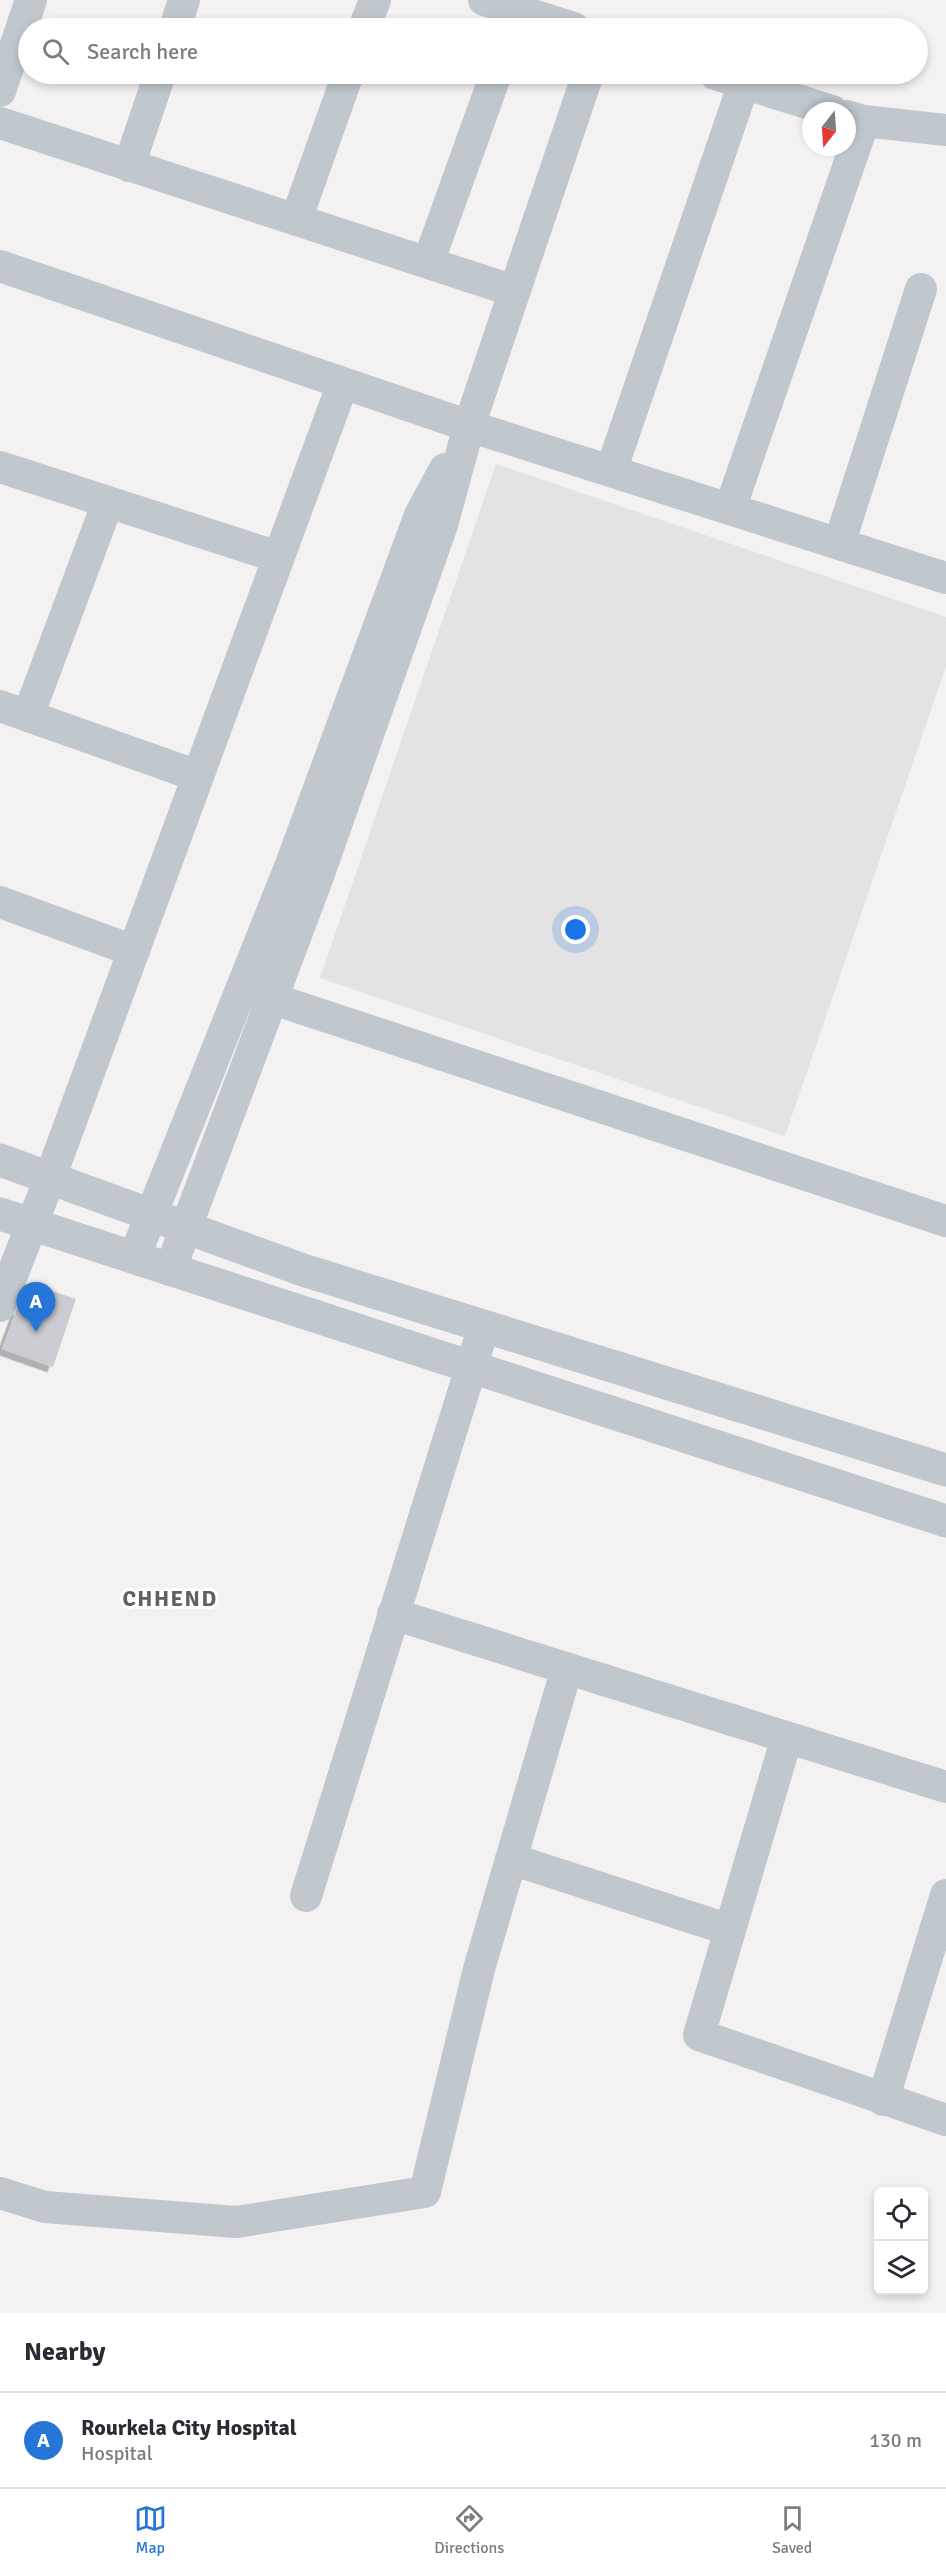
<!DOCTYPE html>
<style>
:root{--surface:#fff;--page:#f2f2f3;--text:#2b2b33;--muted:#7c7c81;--line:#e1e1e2;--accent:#2676d8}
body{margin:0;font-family:Signika,sans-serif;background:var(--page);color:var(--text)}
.controls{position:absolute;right:18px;bottom:18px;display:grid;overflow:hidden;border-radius:9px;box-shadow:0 3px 9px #0003}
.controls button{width:54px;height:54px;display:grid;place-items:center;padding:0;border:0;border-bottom:2px solid var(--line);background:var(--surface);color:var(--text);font:30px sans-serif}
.compass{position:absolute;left:802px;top:102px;width:54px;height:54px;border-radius:50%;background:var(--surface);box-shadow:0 3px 9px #0003;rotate:197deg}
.you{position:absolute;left:576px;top:930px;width:21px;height:21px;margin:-15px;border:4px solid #fff;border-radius:50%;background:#1a73e8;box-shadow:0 0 0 9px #1a73e833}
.badge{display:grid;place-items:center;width:39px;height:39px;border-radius:50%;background:var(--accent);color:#fff;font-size:20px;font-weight:700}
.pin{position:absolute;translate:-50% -50px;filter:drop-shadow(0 2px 3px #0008)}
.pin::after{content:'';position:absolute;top:32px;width:21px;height:18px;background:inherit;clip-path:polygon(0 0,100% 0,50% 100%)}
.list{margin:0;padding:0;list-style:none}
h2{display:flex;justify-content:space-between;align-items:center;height:78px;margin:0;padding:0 24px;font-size:26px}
h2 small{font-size:20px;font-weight:400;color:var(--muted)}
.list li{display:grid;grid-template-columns:39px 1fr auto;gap:18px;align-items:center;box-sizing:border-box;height:96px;padding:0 24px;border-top:2px solid var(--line)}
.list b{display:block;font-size:22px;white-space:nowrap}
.list p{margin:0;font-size:20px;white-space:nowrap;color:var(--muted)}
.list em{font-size:20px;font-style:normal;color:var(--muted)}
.icon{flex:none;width:33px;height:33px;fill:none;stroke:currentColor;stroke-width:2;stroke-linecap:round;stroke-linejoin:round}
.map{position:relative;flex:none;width:946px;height:2313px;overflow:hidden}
.search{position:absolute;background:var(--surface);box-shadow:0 3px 9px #0003;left:18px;right:18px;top:18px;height:66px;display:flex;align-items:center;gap:15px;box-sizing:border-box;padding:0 21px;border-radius:33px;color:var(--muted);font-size:22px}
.sheet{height:174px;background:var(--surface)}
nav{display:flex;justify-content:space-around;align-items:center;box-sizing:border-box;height:84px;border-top:2px solid var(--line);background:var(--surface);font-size:16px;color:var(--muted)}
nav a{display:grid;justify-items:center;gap:3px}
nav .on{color:var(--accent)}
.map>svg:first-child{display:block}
</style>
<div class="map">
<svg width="946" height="2313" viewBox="0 0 946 2313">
<defs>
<filter id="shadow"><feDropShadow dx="-5.5" dy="5.5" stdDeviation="0" flood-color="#0004"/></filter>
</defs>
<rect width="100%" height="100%" fill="#f3f1f1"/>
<path fill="#e4e2e2" d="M496 464 946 617V666L785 1136 320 978Z"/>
<path fill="#cbcdd3" filter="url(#shadow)" d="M52 1291 76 1299 53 1367 2 1349 17 1308 43 1318Z"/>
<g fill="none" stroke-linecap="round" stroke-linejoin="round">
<path stroke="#c0c8ce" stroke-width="32" d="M484 0 574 28
M175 28 184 0
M364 28 375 0
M715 74 832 111
M0 91 31 0
M847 116 864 121 946 130
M0 123 514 291
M129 166 160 74
M296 220 348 74
M428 263 496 74
M0 266 469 426 946 578
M0 467 278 557
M611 471 744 83
M730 509 864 121
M839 544 921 289
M0 706 198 776
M28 716 108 502
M0 902 134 951
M252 992 946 1221
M134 1258 290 867 420 515 445 469
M170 1270 317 879 442 525 469 426 588 74
M0 1306 50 1178 343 383
M393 1614 946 1787
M787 1737 699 2035 946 2120
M511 1859 730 1930
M306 1896 484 1326
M883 2100 946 1895
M0 2193 45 2207 236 2222 425 2192 479 1969 567 1668"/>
<path stroke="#c0c8ce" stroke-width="33" d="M0 1160 303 1270 946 1470
M0 1214 946 1521"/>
</g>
<g text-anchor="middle" stroke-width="6" stroke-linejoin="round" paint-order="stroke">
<g font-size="22" font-weight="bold" letter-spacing="1.5" fill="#5e6165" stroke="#fff">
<text x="170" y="1606">CHHEND</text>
</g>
</g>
</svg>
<div class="controls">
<button><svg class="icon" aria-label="locate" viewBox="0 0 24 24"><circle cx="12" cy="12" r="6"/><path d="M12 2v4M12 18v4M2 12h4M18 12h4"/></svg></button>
<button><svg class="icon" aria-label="layers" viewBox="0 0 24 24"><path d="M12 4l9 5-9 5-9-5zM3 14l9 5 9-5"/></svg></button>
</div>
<svg class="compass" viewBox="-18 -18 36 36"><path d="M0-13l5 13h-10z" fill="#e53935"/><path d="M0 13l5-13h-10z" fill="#7c7c81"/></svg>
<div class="you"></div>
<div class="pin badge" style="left:36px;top:1332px">A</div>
<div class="search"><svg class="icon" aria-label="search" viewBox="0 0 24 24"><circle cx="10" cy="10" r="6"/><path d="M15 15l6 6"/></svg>Search here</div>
</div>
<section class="sheet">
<h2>Nearby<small></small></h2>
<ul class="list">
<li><span class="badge">A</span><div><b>Rourkela City Hospital</b><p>Hospital</p></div><em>130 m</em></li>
</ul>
</section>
<nav>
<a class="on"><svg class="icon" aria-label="map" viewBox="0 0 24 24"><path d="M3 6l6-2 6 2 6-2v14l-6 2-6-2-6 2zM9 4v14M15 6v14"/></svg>Map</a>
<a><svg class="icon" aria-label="directions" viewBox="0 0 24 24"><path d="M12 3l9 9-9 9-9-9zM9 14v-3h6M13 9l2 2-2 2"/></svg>Directions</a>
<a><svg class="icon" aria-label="saved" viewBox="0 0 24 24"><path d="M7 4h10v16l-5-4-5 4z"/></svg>Saved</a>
</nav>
